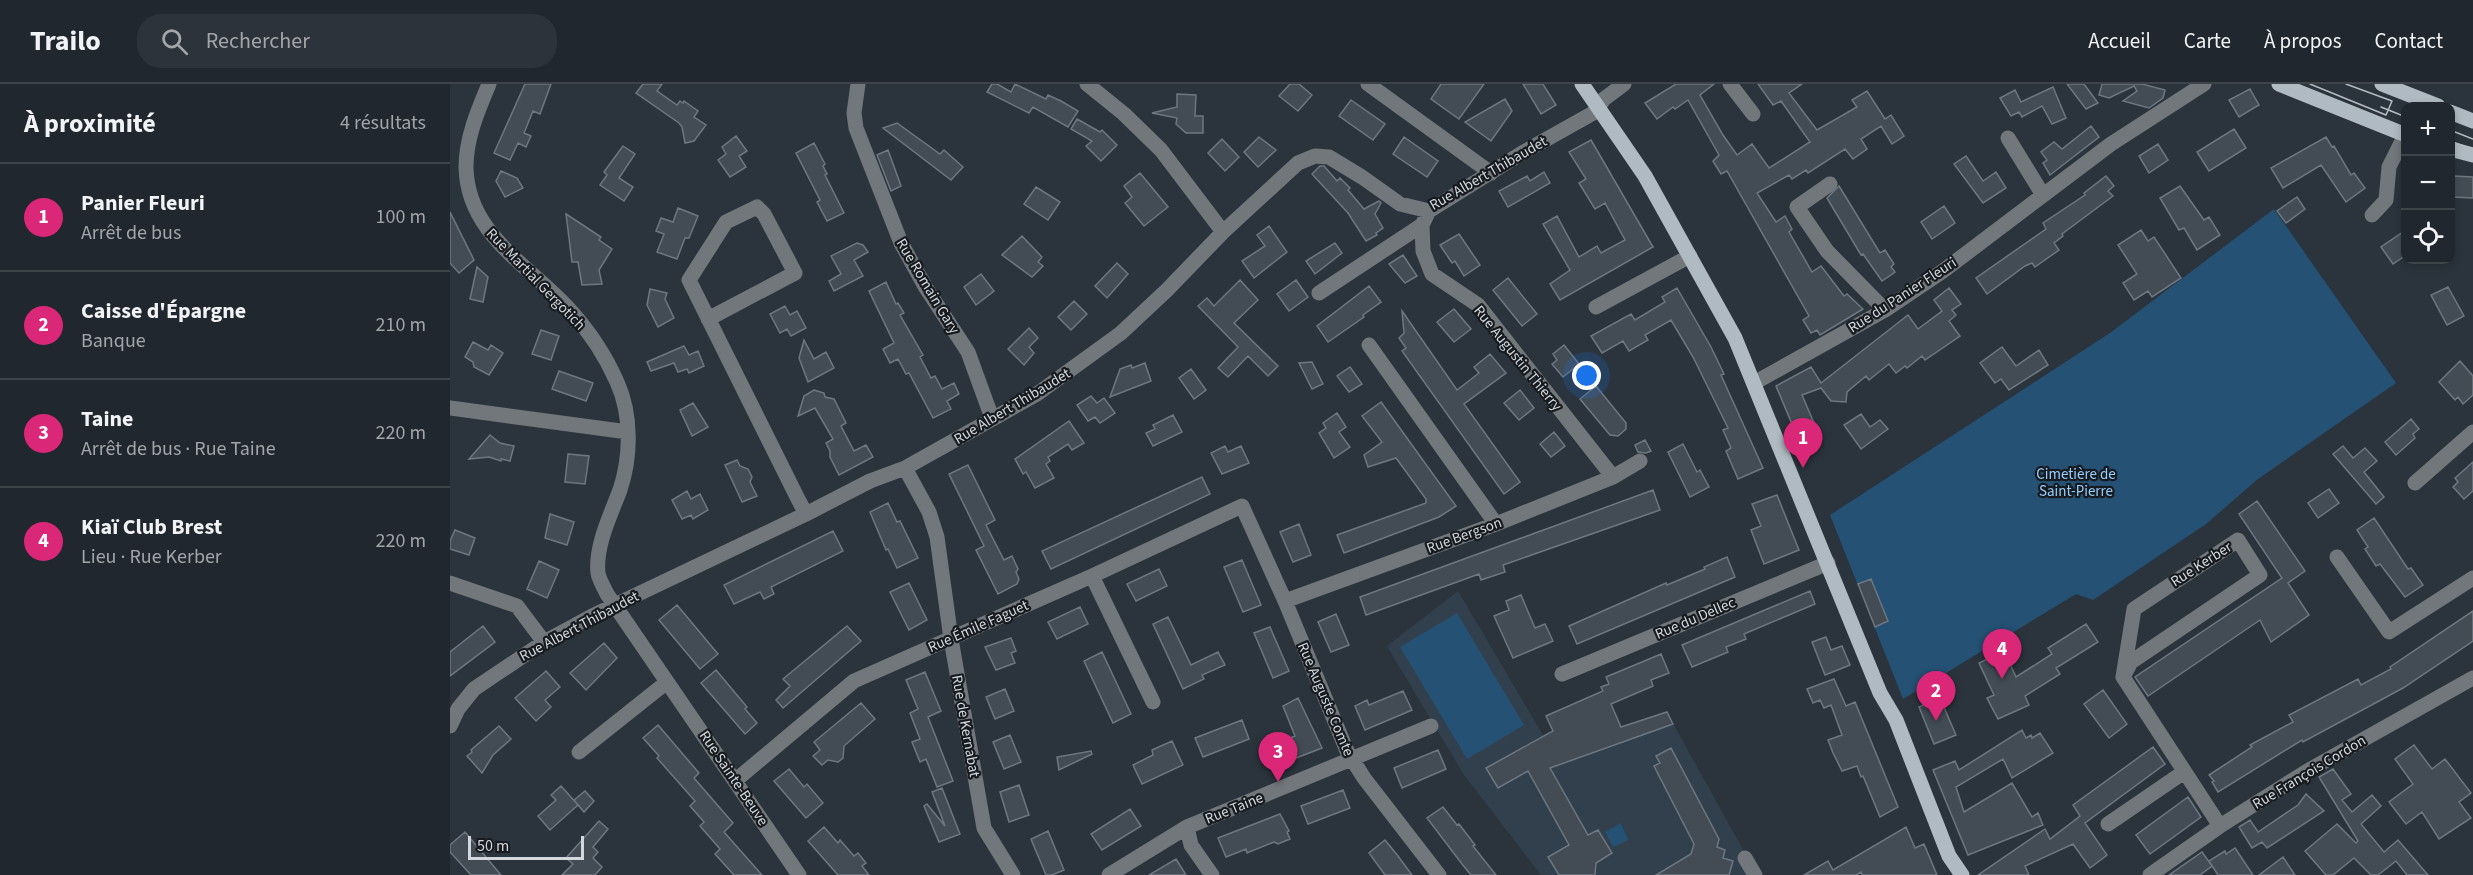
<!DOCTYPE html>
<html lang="fr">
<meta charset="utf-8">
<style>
:root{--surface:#20272e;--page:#2d333a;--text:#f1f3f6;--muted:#a2a5aa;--line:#3d444a;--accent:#db2777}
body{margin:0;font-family:"Source Sans 3",sans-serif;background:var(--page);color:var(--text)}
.controls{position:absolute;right:18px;top:18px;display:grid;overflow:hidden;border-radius:12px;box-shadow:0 3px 9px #0003}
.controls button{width:54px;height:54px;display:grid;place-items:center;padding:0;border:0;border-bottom:2px solid var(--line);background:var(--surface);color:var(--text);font:30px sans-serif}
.scale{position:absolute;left:18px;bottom:15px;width:116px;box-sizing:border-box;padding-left:6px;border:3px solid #d2d8dd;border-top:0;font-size:16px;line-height:21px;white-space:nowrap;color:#d2d8dd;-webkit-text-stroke:4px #171b1f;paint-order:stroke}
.you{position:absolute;left:1137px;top:292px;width:21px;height:21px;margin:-15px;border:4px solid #fff;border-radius:50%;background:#1a73e8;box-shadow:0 0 0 9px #1a73e833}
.badge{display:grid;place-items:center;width:39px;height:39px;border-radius:50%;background:var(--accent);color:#fff;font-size:20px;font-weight:700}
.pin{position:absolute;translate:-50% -50px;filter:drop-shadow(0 2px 3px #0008)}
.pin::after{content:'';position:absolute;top:32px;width:21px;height:18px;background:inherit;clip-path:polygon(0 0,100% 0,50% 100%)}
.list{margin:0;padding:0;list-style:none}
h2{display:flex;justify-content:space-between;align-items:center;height:78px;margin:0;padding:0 24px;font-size:26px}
h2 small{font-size:20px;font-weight:400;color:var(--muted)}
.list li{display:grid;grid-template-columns:39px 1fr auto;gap:18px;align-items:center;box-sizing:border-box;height:108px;padding:0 24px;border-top:2px solid var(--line)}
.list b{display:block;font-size:22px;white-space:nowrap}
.list p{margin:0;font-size:20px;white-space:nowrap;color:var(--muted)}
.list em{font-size:20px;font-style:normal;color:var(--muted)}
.icon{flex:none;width:33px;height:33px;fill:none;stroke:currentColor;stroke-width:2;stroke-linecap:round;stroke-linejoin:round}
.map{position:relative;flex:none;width:2023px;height:791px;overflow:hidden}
header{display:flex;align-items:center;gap:36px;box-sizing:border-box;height:84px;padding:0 30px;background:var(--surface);border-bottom:2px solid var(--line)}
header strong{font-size:28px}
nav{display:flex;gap:33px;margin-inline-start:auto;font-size:21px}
.search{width:420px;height:54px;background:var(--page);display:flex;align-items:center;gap:15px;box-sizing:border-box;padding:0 21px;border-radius:24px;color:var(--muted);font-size:22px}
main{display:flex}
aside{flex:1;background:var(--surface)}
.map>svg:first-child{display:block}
</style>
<header>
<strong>Trailo</strong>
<div class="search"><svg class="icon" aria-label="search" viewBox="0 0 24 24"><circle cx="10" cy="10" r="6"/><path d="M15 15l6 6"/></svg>Rechercher</div>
<nav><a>Accueil</a><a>Carte</a><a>À propos</a><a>Contact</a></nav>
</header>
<main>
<aside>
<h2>À proximité<small>4 résultats</small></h2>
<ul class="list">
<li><span class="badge">1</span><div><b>Panier Fleuri</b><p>Arrêt de bus</p></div><em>100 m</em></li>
<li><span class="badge">2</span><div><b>Caisse d'Épargne</b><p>Banque</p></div><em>210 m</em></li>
<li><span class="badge">3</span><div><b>Taine</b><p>Arrêt de bus · Rue Taine</p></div><em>220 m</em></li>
<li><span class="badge">4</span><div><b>Kiaï Club Brest</b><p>Lieu · Rue Kerber</p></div><em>220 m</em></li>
</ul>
</aside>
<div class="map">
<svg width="2023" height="791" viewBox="0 0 2023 791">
<rect width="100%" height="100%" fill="#2b343d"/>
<path fill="#32404d" d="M1008 507 1097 658 1125 660 1216 627 1295 769 1299 791H1091L1014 691 937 562Z"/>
<path fill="#255174" d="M1824 125 1946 299 1808 395 1756 440 1643 516 1626 510 1453 615 1380 431 1660 249Z
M1007 529 1074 641 1017 675 950 563Z
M1171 739 1178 756 1163 763 1155 748Z"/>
<path fill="#434c55" stroke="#6d7781" stroke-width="1.5" d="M75 0H101L90 30 83 27 74 49 81 52 76 63 68 59 60 76 44 69Z
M193 0H212L207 7 227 21 230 17 233 19 234 17 248 27 244 33 256 41 244 57 235 59 232 43 229 39 186 9Z
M542 0H547L561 8 565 0 596 15 598 11 611 17 628 27 618 43 583 23 579 29 537 8Z
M840 0H849L862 11 848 27 829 12Z
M991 0H1034L1009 35 981 15Z
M1073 0H1093L1106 21 1091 30Z
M1226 0H1264L1250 11 1273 51 1287 71 1302 60 1319 84 1360 58 1331 17 1323 21 1308 0H1352L1339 9 1367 46 1407 23 1402 16 1417 7 1435 35 1441 31 1454 52 1442 60 1431 42 1411 55 1417 65 1403 75 1395 65 1358 89 1356 86 1342 95 1339 91 1307 109 1326 138 1335 132 1342 145 1339 148 1362 188 1371 182 1394 212 1397 210 1413 225 1370 251 1367 246 1361 249 1353 236 1359 232 1277 87 1271 90 1263 77 1269 71 1238 16 1225 25 1223 23 1207 35 1195 19Z
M1617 0H1634L1648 19 1636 25Z
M1652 0H1692L1715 6 1713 14 1699 24 1673 17 1687 7 1684 2 1659 14 1649 11Z
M1603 3 1616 34 1602 40 1592 22 1572 33 1569 28 1561 32 1550 14 1565 6 1571 18Z
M1800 5 1809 21 1789 33 1779 16Z
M727 10 746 11 745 32H753V49H736L726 40 727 34 702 29 727 23Z
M1055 15 1062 27 1041 57 1015 38Z
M901 16 935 40 923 56 889 32Z
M627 35 650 48 652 46 667 61 651 77 636 62 642 57 621 45Z
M447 39 490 70 494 66 513 83 501 96 433 44Z
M1641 42 1649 53 1600 91 1593 79 1597 76 1591 68 1604 58 1612 65Z
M1784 45 1796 64 1759 87 1747 68Z
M286 52 297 67 289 72 296 83 280 93 268 76 276 70 272 63Z
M809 53 826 66 808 83 794 68Z
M954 53 988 77 977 93 943 70Z
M1876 53 1882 63 1884 62 1901 91 1904 89 1915 104 1896 118 1871 81 1833 104 1821 84Z
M772 55 789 73 775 87 758 69Z
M1141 56 1203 163 1110 216 1100 200 1120 186 1093 140 1107 132 1129 173 1147 162 1151 169 1175 156 1155 119 1145 125 1129 99 1136 95 1119 68Z
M364 59 375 80 373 82 377 90 375 91 394 129 377 137 367 118 370 116 346 69Z
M1708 60 1718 76 1699 89 1689 72Z
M173 62 185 70 169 94 183 103 174 117 150 101 157 91 154 88Z
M438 66 451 102 441 107 427 71Z
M1516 72 1533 97 1546 88 1556 104 1533 119 1504 80Z
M870 82H874L887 97 890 94 900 104 898 106 914 125 929 117 931 119 925 130 933 144 926 149 927 151 916 157 898 129 862 90Z
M51 87 67 94 73 104 55 113 46 97Z
M1094 88 1100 99 1058 123 1049 107 1077 92 1080 97Z
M690 89 718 123 694 142 675 119 682 113 674 102Z
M1656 92 1664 102 1658 107 1663 112 1612 150 1613 152 1604 159 1609 166 1585 183 1582 179 1575 182 1537 210 1526 194 1596 145 1593 139 1635 111 1634 109Z
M2004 92 2023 93V114L2002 113Z
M1389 102 1430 169 1435 166 1444 180 1441 183 1445 188 1432 197 1413 170 1411 171 1377 114Z
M1730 102 1754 136 1759 133 1770 151 1747 166 1734 144 1729 146 1710 114Z
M586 103 610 118 598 136 574 120Z
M1847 113 1855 125 1836 139 1827 127Z
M1494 122 1505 139 1482 155 1471 138Z
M228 124 248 132 239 154H235L227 175 207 168 214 150 206 147 211 134 223 138Z
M0 128 24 176 9 189 0 179Z
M116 130 151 153 149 156 162 165 149 186 152 200 132 201 128 178H122Z
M819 142 837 168 804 194 792 177 815 162 807 151Z
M1691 146 1698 157 1704 153 1731 194 1702 213 1698 207 1684 216 1673 199 1687 190 1668 161Z
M1956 146V171L1943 180 1931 163Z
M1009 150 1030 181 1014 192 1005 177 1002 179 990 161Z
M572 152 592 173 588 178 593 182 582 193 552 171Z
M407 159 413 161 418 168 404 176 413 192 384 207 379 197 391 190 381 172Z
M885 159 892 169 865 190 856 177Z
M953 171 967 192 955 199 939 180Z
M667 179 678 190 657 214 645 202Z
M27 183 38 193 33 218 20 215Z
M531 190 544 207 526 221 514 203Z
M1058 194 1087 230 1072 242 1043 206Z
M790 196 808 216 784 239 828 282 818 292 798 272 778 293 768 284 788 263 748 222 757 214 764 222Z
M846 196 858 213 839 227 827 210Z
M436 198 446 220 448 219 454 229 450 231 473 271 470 273 481 294 485 292 492 305 504 299 509 310 497 317 501 325 483 334 459 289 456 290 448 275 440 279 433 265 444 259 419 207Z
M919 202 931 218 913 231 914 233 878 258 867 242Z
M1998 203 2014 232 1997 241 1981 211Z
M1227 204 1261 263 1274 290 1271 291 1313 384 1288 395 1276 367 1281 364 1273 346 1278 344 1243 273 1221 236 1195 251 1198 256 1179 267 1173 257 1152 269 1141 252 1181 230 1185 236 1215 218 1212 213Z
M1499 204 1511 220 1502 226 1506 231 1499 237 1510 252 1475 276 1472 272 1457 284 1455 282 1446 289 1439 280 1419 296 1416 292 1397 308 1396 318 1381 317 1371 304 1352 311 1364 339 1345 347 1326 302 1361 283 1371 299 1458 231 1468 245 1492 227 1484 216Z
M200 205 217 209 215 215 224 234 208 243 197 221Z
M624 217 637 230 621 246 608 233Z
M335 222 340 231 347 227 356 244 341 252 337 245 330 249 320 230Z
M1004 225 1021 245 1004 258 987 238Z
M952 227 1007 306 1029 289 1024 283 1040 270 1056 289 1014 320 1070 398 1054 410 952 267 956 264 949 254 954 249Z
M579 244 588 254 579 263 584 269 574 281 558 265Z
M91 246 109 252 101 276 82 270Z
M354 256 364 275 376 268 384 284 358 298 349 274Z
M23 258 38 266 41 261 53 269 39 291 24 283 23 278 15 273Z
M1114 261 1129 280 1113 293 1102 280 1107 276 1103 270Z
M234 262 239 271 248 267 254 282 239 289 237 285 228 288 224 279 201 287 197 278Z
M1552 263 1566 282 1589 266 1598 281 1559 306 1551 295 1545 299 1530 279Z
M2010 277 2023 292V311L2013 320 2008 313 2005 316 1989 298Z
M862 278 873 300 862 305 849 279Z
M695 279 701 297 660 313 670 285 681 281 682 284Z
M900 283 912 300 899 308 887 292Z
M741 285 756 306 744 315 729 294Z
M109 287 143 299 136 317 102 305Z
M1146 302 1176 339V345L1168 352 1160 351 1130 315Z
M364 306 374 309 375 313 384 315 396 339 391 342 404 367 416 361 423 373 389 391 380 373V367L376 359 383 355 365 324 348 332 354 312Z
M1070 306 1084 324 1069 336 1054 319Z
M641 312 647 319 654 314 665 329 650 339 645 333 638 337 627 321Z
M931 318 1006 422 989 433 894 469 887 451 976 419V415L946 374 918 383 914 371 932 358 912 332Z
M243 319 258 343 242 352 230 326Z
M887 329 896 343 889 348 900 363 884 374 869 349 876 344 873 339Z
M1411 330 1420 343 1430 336 1438 345 1411 365 1394 341Z
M723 331 732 348 703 362 696 349 705 345 703 341Z
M1961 335 1969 345 1963 350 1965 354 1946 371 1935 358Z
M619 337 634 359 622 366 618 360 598 373 600 377 596 380 604 394 585 404 576 388 573 390 565 375Z
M1104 348 1115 362 1101 373 1090 360Z
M40 351 50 359 64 362 60 377 51 375V377L39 373 19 375Z
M1195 356 1201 367 1196 369 1188 368 1185 361Z
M1233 360 1247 388 1250 386 1259 403 1240 413 1218 368Z
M775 362 778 368 791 362 799 379 772 390 761 369Z
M1893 362 1903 374 1915 364 1927 377 1914 388 1934 413 1926 420 1883 370Z
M118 370 139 372 135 400 115 398Z
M287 376 290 382 298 385 302 393 300 398 307 412 292 418 275 381Z
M2023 378V407L2014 415 2003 403 2008 398 2005 394Z
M518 381 545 436 536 441 554 476 562 472 568 485 566 488 569 495 567 500 548 510 526 466 534 462 499 390Z
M752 393 760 410 601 485 592 467Z
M1879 405 1889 419 1868 434 1858 419Z
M1203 406 1210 426 1053 481 1055 488 1031 496 1029 490 916 531 910 513Z
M237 407 241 415 250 410 258 426 243 435 241 431 232 435 222 416Z
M1327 411 1349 466 1314 480 1301 446 1311 442 1302 420Z
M1807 417 1855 487 1838 499 1859 531 1821 558 1810 536 1698 612 1685 593 1832 494 1789 430Z
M438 419 447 438 450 437 468 474 447 484 438 465 436 466 420 428Z
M100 430 124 438 117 461 95 454Z
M1924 434 1958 485 1961 484 1973 501 1955 513 1930 480 1926 482 1915 465 1918 463 1907 446Z
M849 440 861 471 843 478 830 448Z
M5 446 25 454 19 471 0 465V457Z
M383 447 393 467 321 503 324 510 314 515 310 508 284 520 274 501Z
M1277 473 1285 493 1127 560 1119 542 1216 499 1217 501 1255 485 1254 483Z
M792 476 811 521 793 528 774 483Z
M89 477 109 486 97 514 77 505Z
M709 485 717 502 686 517 677 500Z
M1421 495 1438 537 1425 543 1408 500Z
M459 499 477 536 459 546 440 508Z
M1360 507 1365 520 1294 550 1296 555 1276 563 1278 568 1242 583 1232 561Z
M1071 511 1085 544 1095 540 1103 557 1063 574 1044 532 1059 526 1056 517Z
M227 521 268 570 250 585 209 536Z
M630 523 638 540 607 555 598 538Z
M2023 527V557L1953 604 1853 658 1852 656 1768 708 1762 698 1764 697 1759 691 1802 663 1800 661 1843 638 1839 631 1908 595 1911 601 1941 585 1940 583Z
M886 530 899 561 881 568 868 538Z
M718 533 741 581 768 568 775 581 752 591 754 595 733 605 703 540Z
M1636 540 1648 558 1606 584 1610 590 1575 612 1579 621 1548 635 1537 614 1544 611 1529 579 1554 567 1566 593 1602 570 1598 564Z
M33 542 45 558 0 592V568Z
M397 542 411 557 333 624 326 616 340 602 333 595Z
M820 543 839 587 823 594 804 549Z
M1376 553 1381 566 1392 562 1400 581 1375 591 1362 558Z
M561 554 566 567 561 569 565 579 546 586 535 563Z
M154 559 167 574 136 606 120 589Z
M652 568 681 630 663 639 634 577Z
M1211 570 1219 589 1201 596 1203 602 1161 620 1171 643 1217 628 1223 640 1100 684 1138 751 1148 746 1162 769 1146 779 1145 791H1109L1098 773 1119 761 1078 687 1048 704 1036 684 1103 647 1096 632 1153 607 1151 603 1159 600 1156 593Z
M266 586 297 623 295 625 307 639 295 650 251 599Z
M96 587 110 603 95 616 101 623 86 637 65 614Z
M475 588 491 627 478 633 503 697 487 703 476 675 470 678 462 658 470 655 460 629 468 625 456 596Z
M1384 595 1396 622 1405 618 1448 723 1430 733 1413 692 1411 693 1407 682 1392 687 1383 669 1378 656 1392 651 1381 621 1374 624 1370 616 1363 619 1357 605Z
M555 605 564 627 545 635 536 613Z
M1653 606 1677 640 1659 654 1634 620Z
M953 607 962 626 915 646 905 622 917 616 919 621Z
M848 614 872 664 833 679 826 660 845 652 833 622Z
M1490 614 1506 651 1484 660 1469 623Z
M411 619 425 635 394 662 393 674 388 678 378 676 372 681 363 672 370 666 364 658Z
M792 636 799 655 753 673 745 654Z
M208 641 249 689 244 694 283 739 274 748 312 791H284L265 770 270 765 250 742 254 738 240 722 245 717 207 674 209 672 193 654Z
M49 642 61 655 43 671 32 689 17 672 22 668 21 666Z
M1572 646 1576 654 1581 651 1582 654 1590 649 1603 669 1562 694 1553 675 1506 703 1514 728 1562 699 1582 733 1588 729 1593 741 1518 771 1483 686 1505 677 1509 686Z
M560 651 571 678 554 685 543 658Z
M722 657 733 681 692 700 683 681 703 671 702 666Z
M1964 661 1982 685 1995 675 2021 709 2009 718 2021 734 1989 755 1972 728 1956 740 1939 718 1963 700 1945 675Z
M1703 663 1715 680 1635 739 1657 771 1640 784 1623 760 1575 782 1579 791H1528L1595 745 1600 755 1630 732 1623 721Z
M1221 664 1269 755 1267 763 1275 766 1273 774 1283 777 1279 791H1206L1241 770 1244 760 1204 682 1210 679 1206 672Z
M988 666 996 685 952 704 944 684Z
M641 667 642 670 609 686 607 673Z
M339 685 354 703 357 700 373 719 356 734 324 697Z
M1883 685 1901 710 1892 716 1902 728 1922 711 1931 722 1911 740 1934 768 1948 756 1978 791H1957L1946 777 1928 791H1921L1904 774 1883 791H1876L1855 767 1887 740 1906 759 1908 757 1869 693Z
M569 701 579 731 559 738 550 708Z
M111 702 128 721 100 746 88 732 106 716 101 711Z
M492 704 510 750 489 758 474 722 477 720 495 742 482 708Z
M893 706 900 724 858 740 851 722Z
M135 707 144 717 134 728 124 716Z
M1856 710 1874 727 1817 764 1812 758 1802 764 1789 743 1800 736 1808 748 1848 721Z
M1738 713 1751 733 1700 770 1686 751Z
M993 723 1007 741 1009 740 1025 761 1023 762 1046 791H1021L1012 780 977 734Z
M680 725 691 742 652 766 641 750Z
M830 730 839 747 837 748 840 755 828 760 824 758 797 769 796 765 776 773 768 754Z
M149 737 158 745 143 763 148 768 143 774 152 783 145 791H112L123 780 116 774Z
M374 743 388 759 390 756 404 772 408 769 416 779 412 782 419 791H388L358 757Z
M1456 743 1465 764 1474 760 1487 791H1412L1411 788 1406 791H1354L1378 777 1383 786Z
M598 747 614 786 602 791H596L581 755Z
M15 748 30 766 51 791H21L0 768V761Z
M935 756 948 772 962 791H935L919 769Z
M1785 764 1803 791H1768L1759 777 1775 767 1776 770Z
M1752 768 1762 782 1750 791H1719Z
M1833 773 1845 791H1809Z
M726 775 736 791H699Z"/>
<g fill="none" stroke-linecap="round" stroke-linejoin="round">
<path stroke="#72777b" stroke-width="15" d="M39 0C28 26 16 54 16 83 17 150 79 181 120 226 139 247 156 273 167 298 182 331 181 373 170 406 161 430 145 462 148 489 149 495 154 504 157 510L349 791
M408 0 404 29 406 44 451 159 476 204 518 268 542 334
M637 0 674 30 711 66 773 148
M918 0 1041 89
M1280 0 1303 30
M1558 54 1593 111
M1380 100 1347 123 1377 167 1435 226
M979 127 972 141 973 167 982 190 1028 221 1163 393
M1922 131 1936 116 1939 83 1955 51
M869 209 972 141
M1146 223 1240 172
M258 235 345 189 314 130 307 123 276 138 239 196 348 415 356 430
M919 261 1046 440
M1304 299 1435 226 1493 187 1661 60 1754 0
M0 324 178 348
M455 384 479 428 487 453 501 555 534 744 563 791
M1965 399 2023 348
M1887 473 1939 548 2023 494
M642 492 703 618
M0 499 67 522 94 558
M835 517 1046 440 1163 393 1190 377
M1112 590 1378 479
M1673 593 1684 525 1788 456 1810 491 1681 578 1673 593 1770 742
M0 642 8 625 24 605 94 558 142 532 356 430 420 397 455 384 587 310 671 249 717 206 773 148 848 79 865 72 879 73 912 93 950 120 979 127 1072 69 1145 28 1154 15 1174 0
M129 668 217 598
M286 696 404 597 642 492 792 422 835 517 897 667 914 694 989 791
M1658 740 1734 688
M737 743 741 761 762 791
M1295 774 1305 791
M659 791 737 743 981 642
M1700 791 1770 742 1859 686 2023 594"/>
<path stroke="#b0bac2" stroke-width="15" d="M1132 0 1195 92 1285 254 1430 609 1446 636 1499 772 1512 791
M1829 0 1956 51
M1932 0 1988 22
M2000 28 2023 37
M2000 65 2023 71"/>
<path stroke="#b6bdc2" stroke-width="1.5" d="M1860 0 1936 31 1942 17 1896 0
M1931 23 1956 33
M2000 46 2023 55
M2000 57 2023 65"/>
</g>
<g text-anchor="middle" stroke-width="4.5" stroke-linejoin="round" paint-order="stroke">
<g font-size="15" fill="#d2d8dd" stroke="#171b1f">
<text transform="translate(1038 89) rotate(-30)" y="5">Rue Albert Thibaudet</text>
<text transform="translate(86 195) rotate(46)" y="5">Rue Martial Gergotich</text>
<text transform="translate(478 202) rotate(59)" y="5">Rue Romain Gary</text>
<text transform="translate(1452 211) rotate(-33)" y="5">Rue du Panier Fleuri</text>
<text transform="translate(1068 274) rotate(51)" y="5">Rue Augustin Thierry</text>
<text transform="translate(562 322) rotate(-31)" y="5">Rue Albert Thibaudet</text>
<text transform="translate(1014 451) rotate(-20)" y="5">Rue Bergson</text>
<text transform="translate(1751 480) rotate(-33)" y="5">Rue Kerber</text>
<text transform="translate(1245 534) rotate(-23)" y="5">Rue du Dellec</text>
<text transform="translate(129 542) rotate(-28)" y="5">Rue Albert Thibaudet</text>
<text transform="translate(528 542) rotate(-24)" y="5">Rue Émile Faguet</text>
<text transform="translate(876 615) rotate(67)" y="5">Rue Auguste Comte</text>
<text transform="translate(516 642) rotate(80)" y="5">Rue de Kernabat</text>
<text transform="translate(1859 688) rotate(-31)" y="5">Rue François Cordon</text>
<text transform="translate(284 694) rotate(56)" y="5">Rue Sainte-Beuve</text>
<text transform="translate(784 724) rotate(-22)" y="5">Rue Taine</text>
</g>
<g font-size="15" fill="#94ceff" stroke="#171b1f">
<text x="1626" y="395">Cimetière de<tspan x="1626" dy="17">Saint-Pierre</tspan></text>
</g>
</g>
</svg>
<div class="controls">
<button>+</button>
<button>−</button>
<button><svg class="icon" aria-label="locate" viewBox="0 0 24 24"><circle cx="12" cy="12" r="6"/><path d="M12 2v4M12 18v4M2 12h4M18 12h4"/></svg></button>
</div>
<div class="scale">50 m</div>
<div class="you"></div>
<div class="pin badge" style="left:1353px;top:384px">1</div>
<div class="pin badge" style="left:1486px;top:637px">2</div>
<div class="pin badge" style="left:828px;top:698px">3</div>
<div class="pin badge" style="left:1552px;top:595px">4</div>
</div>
</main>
